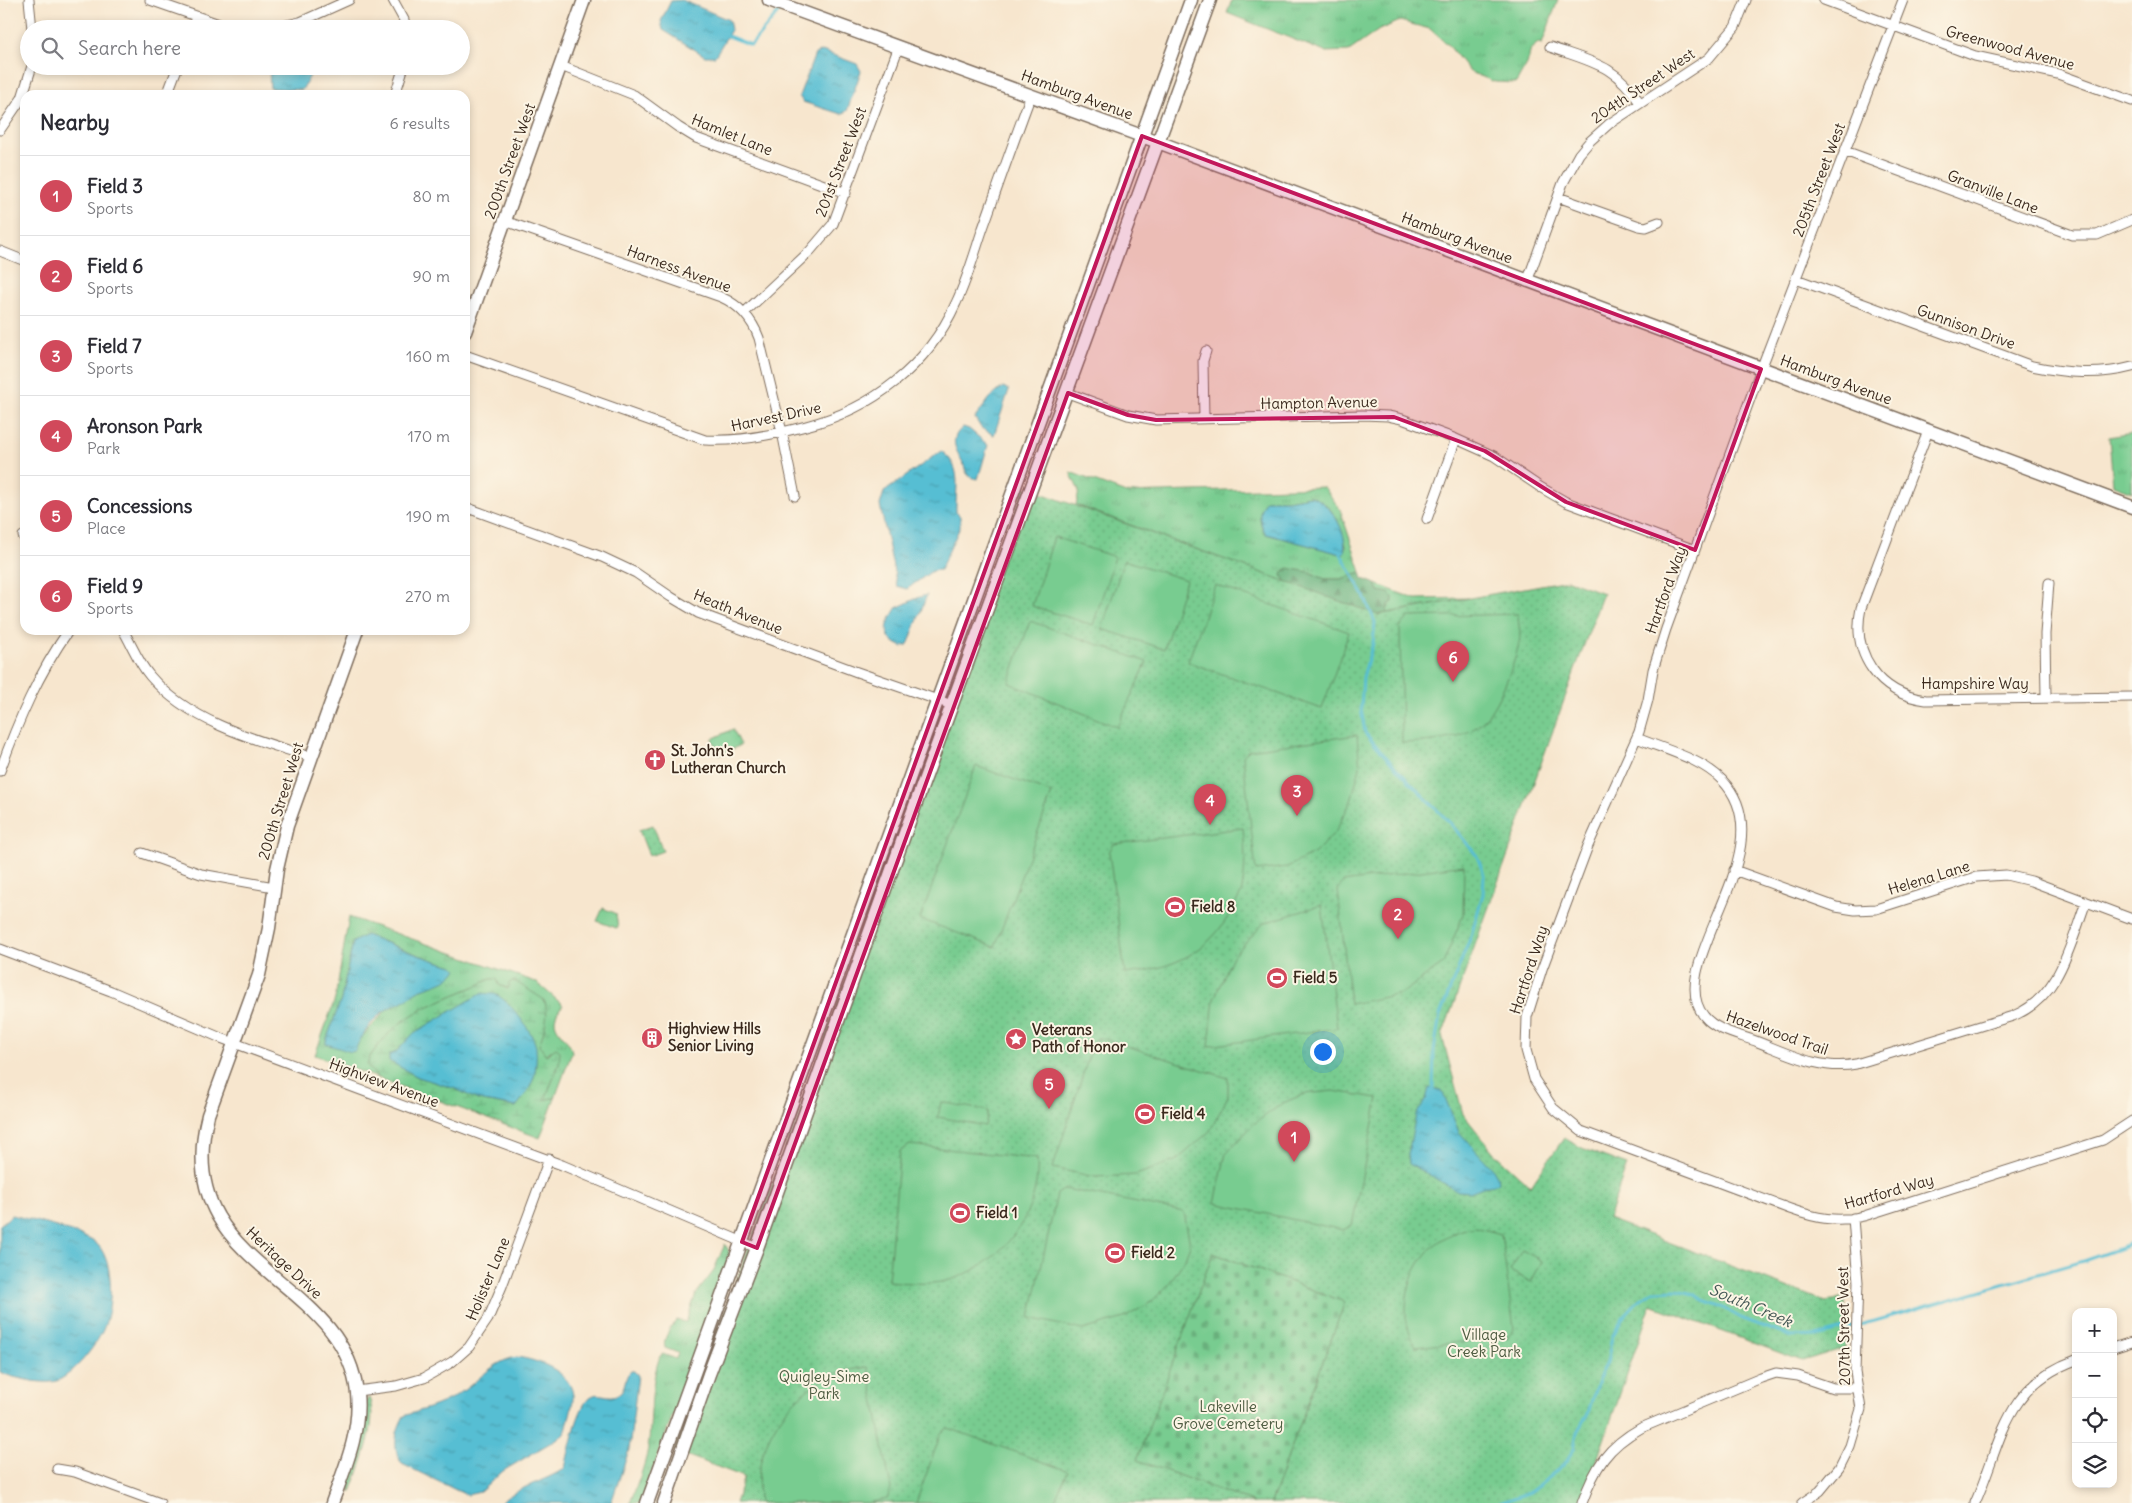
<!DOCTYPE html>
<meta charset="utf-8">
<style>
:root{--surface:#fff;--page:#f2f2f3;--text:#2b2b33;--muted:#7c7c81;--line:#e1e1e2;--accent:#d1495b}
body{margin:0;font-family:Delius,sans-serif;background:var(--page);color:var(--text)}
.controls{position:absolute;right:15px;bottom:15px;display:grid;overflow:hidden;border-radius:10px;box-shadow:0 2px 8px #0003}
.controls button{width:45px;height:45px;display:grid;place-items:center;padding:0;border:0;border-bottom:1px solid var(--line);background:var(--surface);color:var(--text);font:25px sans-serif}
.you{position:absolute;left:1322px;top:1051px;width:18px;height:18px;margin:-12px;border:4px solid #fff;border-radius:50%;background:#1a73e8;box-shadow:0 0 0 8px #1a73e833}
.badge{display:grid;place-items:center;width:32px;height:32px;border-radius:50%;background:var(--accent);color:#fff;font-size:16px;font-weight:700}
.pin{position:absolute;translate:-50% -41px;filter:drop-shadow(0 1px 2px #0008)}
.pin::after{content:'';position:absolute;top:26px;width:18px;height:15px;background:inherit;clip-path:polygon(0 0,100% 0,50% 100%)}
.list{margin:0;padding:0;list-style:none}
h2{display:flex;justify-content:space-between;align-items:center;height:65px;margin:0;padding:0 20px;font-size:21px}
h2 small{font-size:16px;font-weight:400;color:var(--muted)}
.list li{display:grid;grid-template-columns:32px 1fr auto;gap:15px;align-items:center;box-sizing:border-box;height:80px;padding:0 20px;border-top:1px solid var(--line)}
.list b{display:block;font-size:19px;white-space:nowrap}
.list p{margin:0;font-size:16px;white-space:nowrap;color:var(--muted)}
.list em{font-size:16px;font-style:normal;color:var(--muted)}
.icon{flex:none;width:28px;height:28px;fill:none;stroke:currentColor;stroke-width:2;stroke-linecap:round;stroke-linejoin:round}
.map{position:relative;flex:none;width:2132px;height:1503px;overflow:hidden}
.search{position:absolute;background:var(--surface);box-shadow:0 2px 8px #0003;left:20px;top:20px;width:450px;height:55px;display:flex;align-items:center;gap:12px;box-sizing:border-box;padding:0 18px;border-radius:28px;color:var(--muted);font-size:19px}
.panel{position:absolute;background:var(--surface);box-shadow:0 2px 8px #0003;left:20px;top:90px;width:450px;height:545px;border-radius:15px}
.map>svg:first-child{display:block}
</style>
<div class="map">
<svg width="2132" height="1503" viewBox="0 0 2132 1503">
<defs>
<pattern id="grass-tufts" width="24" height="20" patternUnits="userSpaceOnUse" patternTransform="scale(1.25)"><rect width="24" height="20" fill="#78cc90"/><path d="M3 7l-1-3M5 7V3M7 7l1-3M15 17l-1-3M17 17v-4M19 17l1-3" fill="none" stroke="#69af7c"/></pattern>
<pattern id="forest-firs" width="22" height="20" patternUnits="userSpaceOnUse" patternTransform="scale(1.25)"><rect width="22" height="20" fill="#62b07a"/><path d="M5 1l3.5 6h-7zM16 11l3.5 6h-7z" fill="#528f63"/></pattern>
<pattern id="wetland-marsh" width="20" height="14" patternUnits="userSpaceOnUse" patternTransform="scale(1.25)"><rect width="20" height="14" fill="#78cc90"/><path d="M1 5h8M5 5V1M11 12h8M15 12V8" fill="none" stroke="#69af7c"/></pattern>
<pattern id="cemetery-stones" width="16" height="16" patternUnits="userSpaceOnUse" patternTransform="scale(1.25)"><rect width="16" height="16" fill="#78cc90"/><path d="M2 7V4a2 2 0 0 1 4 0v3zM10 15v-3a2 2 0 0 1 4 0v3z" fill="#69af7c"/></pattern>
<pattern id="park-dots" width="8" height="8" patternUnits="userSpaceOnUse" patternTransform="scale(1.25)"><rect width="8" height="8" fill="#78cc90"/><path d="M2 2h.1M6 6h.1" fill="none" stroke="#69af7c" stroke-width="1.8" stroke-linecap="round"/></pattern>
<pattern id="water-ripples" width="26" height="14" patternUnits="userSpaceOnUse" patternTransform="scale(1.25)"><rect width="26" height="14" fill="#56bed3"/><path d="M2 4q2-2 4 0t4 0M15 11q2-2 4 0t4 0" fill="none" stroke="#489bab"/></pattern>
</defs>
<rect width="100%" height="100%" fill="#fcf5e5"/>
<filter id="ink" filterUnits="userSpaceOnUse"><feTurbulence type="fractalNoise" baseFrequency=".02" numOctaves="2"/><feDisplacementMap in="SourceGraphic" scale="10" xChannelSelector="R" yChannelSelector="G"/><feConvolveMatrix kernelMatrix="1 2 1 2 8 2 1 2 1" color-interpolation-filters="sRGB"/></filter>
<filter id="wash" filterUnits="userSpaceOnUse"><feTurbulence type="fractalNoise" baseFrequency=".0096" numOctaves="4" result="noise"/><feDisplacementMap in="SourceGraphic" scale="20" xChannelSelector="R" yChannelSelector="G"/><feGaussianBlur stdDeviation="1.12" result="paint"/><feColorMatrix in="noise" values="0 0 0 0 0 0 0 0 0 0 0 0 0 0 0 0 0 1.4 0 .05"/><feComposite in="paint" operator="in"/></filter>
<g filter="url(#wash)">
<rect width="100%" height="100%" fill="#f7e6ce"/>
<path fill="url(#grass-tufts)" stroke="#5a7b57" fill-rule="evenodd" d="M1232 0H1558L1542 44 1538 43 1531 49 1527 64 1516 83 1495 82 1470 72 1450 47 1430 29 1400 21 1379 30 1349 51 1325 52 1227 13Z
M2132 433V492L2113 485 2109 437Z
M1070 472 1126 493 1324 487 1340 509 1361 572 1341 579H1325L1309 572 1282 576 1286 582 1076 505 1079 491ZM1310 496C1334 504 1339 523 1346 546L1341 554 1266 534C1257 520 1259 514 1266 500H1288Z
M1376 584 1415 599 1469 598 1387 613 1388 605 1393 602 1379 591Z
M733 729 741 745 720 755 712 739Z
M349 917 536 982 563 1005C542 1028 569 1034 572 1052L555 1098 545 1099 559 1064 554 1050 548 1052 546 1055 539 1045 545 1019V1002L499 985 491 979C452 998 406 1009 379 1045 374 1051 369 1056 367 1065L378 1078 315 1055 335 999ZM366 935C396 946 423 958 453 966L440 982 414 992 409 998 389 1007 359 1040 326 1041 341 1000 353 942Z
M725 1244 729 1251 730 1258 643 1497 640 1503H630C638 1482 647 1462 649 1440 652 1412 650 1383 660 1356L663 1354 676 1359 678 1353 665 1348C662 1339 671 1327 677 1320L686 1322 696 1294 713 1272Z
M369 1397C379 1424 360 1466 351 1492L348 1484 360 1448 365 1403Z"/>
<path fill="url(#forest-firs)" stroke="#4e6d4c" d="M1288 568 1309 572 1325 579H1341L1361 572 1363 579 1376 584 1379 591 1389 593 1393 597V602L1388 605 1387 613 1378 615 1286 582 1282 576 1283 572Z"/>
<path fill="url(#wetland-marsh)" stroke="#5a7b57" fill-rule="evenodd" d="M491 979H497L499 985 508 989 509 983 513 981 516 982 543 999C551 1011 544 1032 539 1045L546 1055 556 1048 560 1051 559 1064 545 1099 555 1098 540 1138 378 1078 367 1065C369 1057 374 1051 379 1045 406 1008 452 998 491 979ZM439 1019 536 1065C533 1082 526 1094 515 1107L478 1100 456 1089 418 1077 390 1061 389 1055 396 1052 414 1033Z"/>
<path fill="url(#cemetery-stones)" stroke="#5a7b57" d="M1213 1253 1345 1302 1271 1503H1254L1136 1460Z"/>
<path fill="url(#park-dots)" stroke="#5a7b57" d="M1024 487 1378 615 1568 580 1603 593 1442 1036 1463 1114 1494 1153 1530 1186 1564 1138 1586 1150 1627 1165 1608 1219 1826 1302 1845 1297V1348L1802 1361 1651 1305 1582 1503H1271L1345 1302 1213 1253 1137 1460 1254 1503H735L744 1477 675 1451Z
M653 825 663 851 649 856 639 830Z"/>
<path fill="#78cc90" stroke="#5a7b57" d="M1054 537 1115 557 1093 625 1032 606Z
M1124 560 1186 580 1164 649 1102 629Z
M1215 585 1349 632 1322 709 1188 662Z
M1518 614C1518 622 1520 630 1520 637 1517 660 1497 710 1480 724 1461 741 1426 742 1402 743L1400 627 1409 617Z
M1030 621 1147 662 1117 727 1009 683Z
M1357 735 1360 767 1351 801 1336 831 1315 853 1287 867 1256 871 1243 756 1249 750Z
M976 766 1052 793 995 947 920 919Z
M1243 828C1245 848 1246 868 1242 889 1241 896 1235 903 1232 910 1208 954 1173 968 1125 974L1109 852 1114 844Z
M1464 865 1463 915 1443 964 1401 994 1350 1004 1338 890 1343 882Z
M1322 905 1337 1028 1209 1046 1214 999 1233 956 1264 923Z
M603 908 616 914 618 927 616 928 597 921Z
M1101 1038 1228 1078V1096L1210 1131 1177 1160 1136 1175 1095 1177 1053 1168 1094 1040Z
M1333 1091 1378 1098 1352 1225 1343 1230 1215 1203 1226 1153 1255 1123 1283 1103 1304 1094Z
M941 1102 988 1111 985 1126 938 1117Z
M910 1145 1037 1159C1041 1213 1003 1262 953 1279 932 1286 910 1283 888 1281L900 1151Z
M1065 1189 1184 1212 1190 1245 1184 1261 1168 1285 1150 1303 1124 1318 1083 1330 1030 1318 1057 1194Z
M1475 1227 1501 1234 1514 1329 1508 1337 1415 1347C1412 1338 1407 1327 1406 1317 1404 1272 1430 1234 1475 1227Z
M1522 1250 1542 1261 1531 1282 1510 1271Z
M868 1367 891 1489 887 1499 867 1503H760C750 1451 784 1398 830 1376 841 1371 856 1369 868 1367Z
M948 1428 1068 1471 1055 1499 1052 1503H916L941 1433Z"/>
<path fill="url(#water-ripples)" stroke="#487478" d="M682 0 729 20 731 30 715 56H705L663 30 661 21 671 1Z
M822 51 857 64 861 71 847 111 841 114 803 102 799 96 815 54Z
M278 66H307L311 74 302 90 270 88 269 69Z
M1003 387 1009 390 994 435 981 428 975 418 990 398Z
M963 427 969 429 988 445 978 479C967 478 966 472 963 463 956 449 948 440 963 427Z
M941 451C964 467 955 488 956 512L960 516V527L940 570 932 571 907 589 897 586 880 505 884 492Z
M1310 496C1330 501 1349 533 1344 553L1341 554 1266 534C1259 523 1257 510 1266 500H1288Z
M927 595 908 645 903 647C880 638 886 624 897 607 908 604 915 597 927 595Z
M366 935C395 946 423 958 453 966L457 969C450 983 430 985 417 991 413 993 412 996 408 998 403 1002 397 1004 391 1007 375 1015 361 1035 355 1051L351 1052 326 1044V1041L341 1000 353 942Z
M482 993C486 994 493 993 497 995 510 1002 533 1032 536 1047 537 1056 536 1068 534 1077 531 1088 523 1098 516 1107L478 1100 456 1089 418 1077 389 1061V1055L396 1052 414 1033Z
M1429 1088 1442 1090 1459 1132 1493 1169 1497 1176 1498 1182 1494 1185 1483 1187 1470 1192 1458 1191 1409 1164 1408 1154 1416 1115 1426 1099Z
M12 1215C28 1219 88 1234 98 1245 115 1264 113 1310 102 1332 94 1348 75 1372 59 1380 47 1386 12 1378 0 1372V1225Z
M517 1357C537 1360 570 1370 573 1395 574 1404 567 1424 565 1434L503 1471 480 1492 467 1495 458 1491 402 1464C392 1448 395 1432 404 1416 421 1410 439 1406 455 1396 477 1384 491 1361 517 1357Z
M631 1371H634L638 1375 629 1450 611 1503H500C518 1486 545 1482 565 1468 569 1452 578 1403 592 1396 599 1391 609 1400 618 1394 627 1389 623 1377 631 1371Z"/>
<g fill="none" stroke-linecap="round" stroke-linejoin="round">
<path stroke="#56bed3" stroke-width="3" d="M725 35 751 45 782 8
M1341 554 1364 596 1375 622 1373 643 1363 677 1361 708 1365 733 1396 768 1451 824 1477 856 1484 875 1483 894 1471 936 1440 1015 1434 1050 1433 1089
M1500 1503 1530 1492 1555 1473 1566 1461 1574 1449 1577 1432 1588 1413 1598 1380 1607 1363 1612 1337 1624 1316 1638 1301 1653 1291 1676 1290 1694 1294 1703 1300 1718 1305 1741 1318 1791 1337 1816 1336 1875 1321 2083 1261 2132 1244"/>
</g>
</g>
<g filter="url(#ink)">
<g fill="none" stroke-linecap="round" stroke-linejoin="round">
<g stroke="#7d6c5c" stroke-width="11">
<path id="street" d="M29 0 32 29
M150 0 219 24 240 29
M393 0 404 20 406 29
M1824 0 1975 56 2058 74 2132 101
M1903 0 1761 369 1666 629 1653 670 1648 700 1639 732 1588 846 1542 969 1527 1017 1526 1050 1534 1079 1553 1108 1581 1131 1790 1209C1815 1218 1838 1223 1864 1216L2103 1140 2132 1121
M192 29 196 17
M269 29 300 22 349 0
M1550 47C1591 62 1615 64 1640 103
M561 66 634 95 678 127 696 138 846 193
M167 95 178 66
M395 95 404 66
M0 130 22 98 32 66
M1845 151 2072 235H2097L2132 220
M1558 197 1639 226 1646 227 1659 222
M505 221 721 297C739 305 752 319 759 338L782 432 795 496
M0 251 25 261
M1796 279 2032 366C2066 373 2098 376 2132 367
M1527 282 1563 183 1579 154 1590 141 1609 124 1709 58 1735 27 1746 0
M744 313 810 251 833 224 898 49
M465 355 705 440C739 442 773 435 806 426 872 409 928 366 956 303 967 280 974 255 982 231 998 186 1014 140 1031 95
M1068 393 1128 415 1156 420 1363 415 1388 416 1402 419 1456 439 1494 456 1540 487 1566 502 1695 550
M1204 419 1203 361 1206 351
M1928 431 1861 608C1851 654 1879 694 1926 700L2132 697
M465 507 602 557 636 573 671 597 698 613 857 672 952 705
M1427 519 1456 439
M23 536 25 538
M123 630C132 645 138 662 150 676 189 722 255 740 311 757
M2046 697 2045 634 2049 583
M1637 738C1665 750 1700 758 1722 780 1789 849 1661 965 1704 1016 1716 1031 1740 1035 1758 1042 1789 1054 1822 1071 1856 1064L2013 1016C2060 997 2070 945 2086 902
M0 771C18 721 38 674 69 630
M142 853 201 874 274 887
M1734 870 1836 907 1855 910 1876 909 1976 877 2006 875 2031 881 2132 919
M0 949 111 991 221 1038 562 1165 757 1248
M2113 1348 2132 1342
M357 1391 396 1386 424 1378 452 1362 469 1347 488 1319 502 1286 549 1159
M57 1469 75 1472 160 1503
M1582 1503C1595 1467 1607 1447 1641 1428L1761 1378 1776 1373 1798 1376 1833 1388H1858
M1802 1503 1820 1491 1839 1468 1850 1446 1861 1409 1855 1372 1858 1282 1853 1218
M1975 1503C2002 1443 2003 1386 2076 1360"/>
</g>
<g stroke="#7d6c5c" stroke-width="15">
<path id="secondary" d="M769 0 1150 139 2132 507
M465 332 584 0
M332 1503C345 1467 361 1432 357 1393 344 1274 169 1269 208 1115L259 975 269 928 277 869 287 826 357 630
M647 1503 1191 0
M664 1503 709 1374 757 1248 909 822 1210 0"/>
</g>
<use href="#street" stroke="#fff" stroke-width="9"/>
<use href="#secondary" stroke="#fff" stroke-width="12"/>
</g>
</g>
<path fill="#c2185b" fill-opacity="0.2" stroke="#c2185b" stroke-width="4" stroke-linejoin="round" d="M1142 136 1761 369 1695 550 1566 502 1485 451 1394 417 1156 420 1128 415 1068 393 757 1248 742 1242Z"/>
<defs>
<g id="church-disc" transform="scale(1.125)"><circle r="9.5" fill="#d1495b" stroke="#fcf5e5"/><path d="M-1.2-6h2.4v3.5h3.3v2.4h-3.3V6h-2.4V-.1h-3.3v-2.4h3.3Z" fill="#fff"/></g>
<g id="stadium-disc" transform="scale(1.125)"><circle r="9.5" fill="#d1495b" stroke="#fcf5e5"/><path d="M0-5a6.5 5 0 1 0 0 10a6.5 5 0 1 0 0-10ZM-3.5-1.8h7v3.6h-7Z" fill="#fff"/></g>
<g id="building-disc" transform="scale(1.125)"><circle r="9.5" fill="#d1495b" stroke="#fcf5e5"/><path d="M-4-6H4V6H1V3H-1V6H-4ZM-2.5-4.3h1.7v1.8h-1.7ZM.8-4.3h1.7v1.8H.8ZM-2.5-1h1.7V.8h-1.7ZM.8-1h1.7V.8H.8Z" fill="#fff"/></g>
<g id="sight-disc" transform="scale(1.125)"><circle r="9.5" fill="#d1495b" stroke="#fcf5e5"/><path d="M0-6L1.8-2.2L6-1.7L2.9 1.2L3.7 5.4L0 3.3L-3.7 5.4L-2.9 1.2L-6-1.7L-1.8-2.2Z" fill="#fff"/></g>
</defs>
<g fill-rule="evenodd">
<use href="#church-disc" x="655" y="760"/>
<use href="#stadium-disc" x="1175" y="907"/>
<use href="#stadium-disc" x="1277" y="978"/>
<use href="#building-disc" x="652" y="1038"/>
<use href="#sight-disc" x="1016" y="1039"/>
<use href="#stadium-disc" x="1145" y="1114"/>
<use href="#stadium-disc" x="960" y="1213"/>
<use href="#stadium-disc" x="1115" y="1253"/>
</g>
<g text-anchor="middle" stroke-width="4" stroke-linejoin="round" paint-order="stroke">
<g font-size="15" fill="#3b2a1e" stroke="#fcf5e5">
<text transform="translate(2010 48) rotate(15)" y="5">Greenwood Avenue</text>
<text transform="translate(1643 86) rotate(-34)" y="5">204th Street West</text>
<text transform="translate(1077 95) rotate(20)" y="5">Hamburg Avenue</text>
<text transform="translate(732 135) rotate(22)" y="5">Hamlet Lane</text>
<text transform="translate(510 161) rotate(-70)" y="5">200th Street West</text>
<text transform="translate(841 162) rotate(-69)" y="5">201st Street West</text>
<text transform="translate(1819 180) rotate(-69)" y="5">205th Street West</text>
<text transform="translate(1993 192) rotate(21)" y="5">Granville Lane</text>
<text transform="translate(1457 238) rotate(21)" y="5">Hamburg Avenue</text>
<text transform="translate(679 269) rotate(20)" y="5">Harness Avenue</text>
<text transform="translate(1966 327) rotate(20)" y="5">Gunnison Drive</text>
<text transform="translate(1836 380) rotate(20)" y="5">Hamburg Avenue</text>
<text transform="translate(1319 403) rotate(-1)" y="5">Hampton Avenue</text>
<text transform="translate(776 417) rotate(-12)" y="5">Harvest Drive</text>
<text transform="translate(1666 590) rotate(-70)" y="5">Hartford Way</text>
<text transform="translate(738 612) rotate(22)" y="5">Heath Avenue</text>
<text x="1975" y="689">Hampshire Way</text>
<text transform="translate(281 801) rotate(-73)" y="5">200th Street West</text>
<text transform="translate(1929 878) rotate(-17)" y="5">Helena Lane</text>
<text transform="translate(1529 970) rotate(-72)" y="5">Hartford Way</text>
<text transform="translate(1777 1033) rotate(19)" y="5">Hazelwood Trail</text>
<text transform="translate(384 1083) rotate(20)" y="5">Highview Avenue</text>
<text transform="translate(1889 1192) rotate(-16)" y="5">Hartford Way</text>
<text transform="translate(284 1263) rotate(43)" y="5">Heritage Drive</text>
<text transform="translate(488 1279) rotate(-67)" y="5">Holister Lane</text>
<text transform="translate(1844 1326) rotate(-91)" y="5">207th Street West</text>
</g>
<g font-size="15" font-weight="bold" fill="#3b2a1e" stroke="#fcf5e5" text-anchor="start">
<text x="671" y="756">St. John's<tspan x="671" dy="17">Lutheran Church</tspan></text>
<text x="1191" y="912">Field 8</text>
<text x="1293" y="983">Field 5</text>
<text x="668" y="1034">Highview Hills<tspan x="668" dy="17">Senior Living</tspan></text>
<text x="1032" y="1035">Veterans<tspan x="1032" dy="17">Path of Honor</tspan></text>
<text x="1161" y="1119">Field 4</text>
<text x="976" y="1218">Field 1</text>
<text x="1131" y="1258">Field 2</text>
</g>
<g font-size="15" fill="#4d5b40" stroke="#fcf5e5">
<text x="1484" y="1340">Village<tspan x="1484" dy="17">Creek Park</tspan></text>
<text x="824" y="1382">Quigley-Sime<tspan x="824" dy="17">Park</tspan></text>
<text x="1228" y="1412">Lakeville<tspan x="1228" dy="17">Grove Cemetery</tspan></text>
</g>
<g font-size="16" font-style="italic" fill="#435654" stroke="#fcf5e5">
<text transform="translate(1751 1305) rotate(23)" y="6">South Creek</text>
</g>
</g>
</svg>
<div class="controls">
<button>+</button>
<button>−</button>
<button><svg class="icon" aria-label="locate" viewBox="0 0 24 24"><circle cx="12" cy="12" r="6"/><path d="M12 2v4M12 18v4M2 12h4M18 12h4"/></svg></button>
<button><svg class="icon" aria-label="layers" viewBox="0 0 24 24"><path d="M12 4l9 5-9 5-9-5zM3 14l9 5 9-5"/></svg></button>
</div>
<div class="you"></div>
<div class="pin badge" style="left:1294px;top:1162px">1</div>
<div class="pin badge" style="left:1398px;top:939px">2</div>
<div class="pin badge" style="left:1297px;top:816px">3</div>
<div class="pin badge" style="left:1210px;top:825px">4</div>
<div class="pin badge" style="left:1049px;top:1109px">5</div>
<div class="pin badge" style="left:1453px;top:682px">6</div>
<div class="search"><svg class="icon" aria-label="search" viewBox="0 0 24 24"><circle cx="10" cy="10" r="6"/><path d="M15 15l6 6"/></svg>Search here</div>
<section class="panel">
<h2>Nearby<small>6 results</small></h2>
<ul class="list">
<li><span class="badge">1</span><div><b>Field 3</b><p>Sports</p></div><em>80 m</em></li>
<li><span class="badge">2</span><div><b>Field 6</b><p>Sports</p></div><em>90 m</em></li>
<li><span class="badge">3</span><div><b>Field 7</b><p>Sports</p></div><em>160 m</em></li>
<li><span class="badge">4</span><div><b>Aronson Park</b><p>Park</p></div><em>170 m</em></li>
<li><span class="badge">5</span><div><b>Concessions</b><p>Place</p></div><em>190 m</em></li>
<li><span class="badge">6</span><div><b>Field 9</b><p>Sports</p></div><em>270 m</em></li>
</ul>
</section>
</div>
